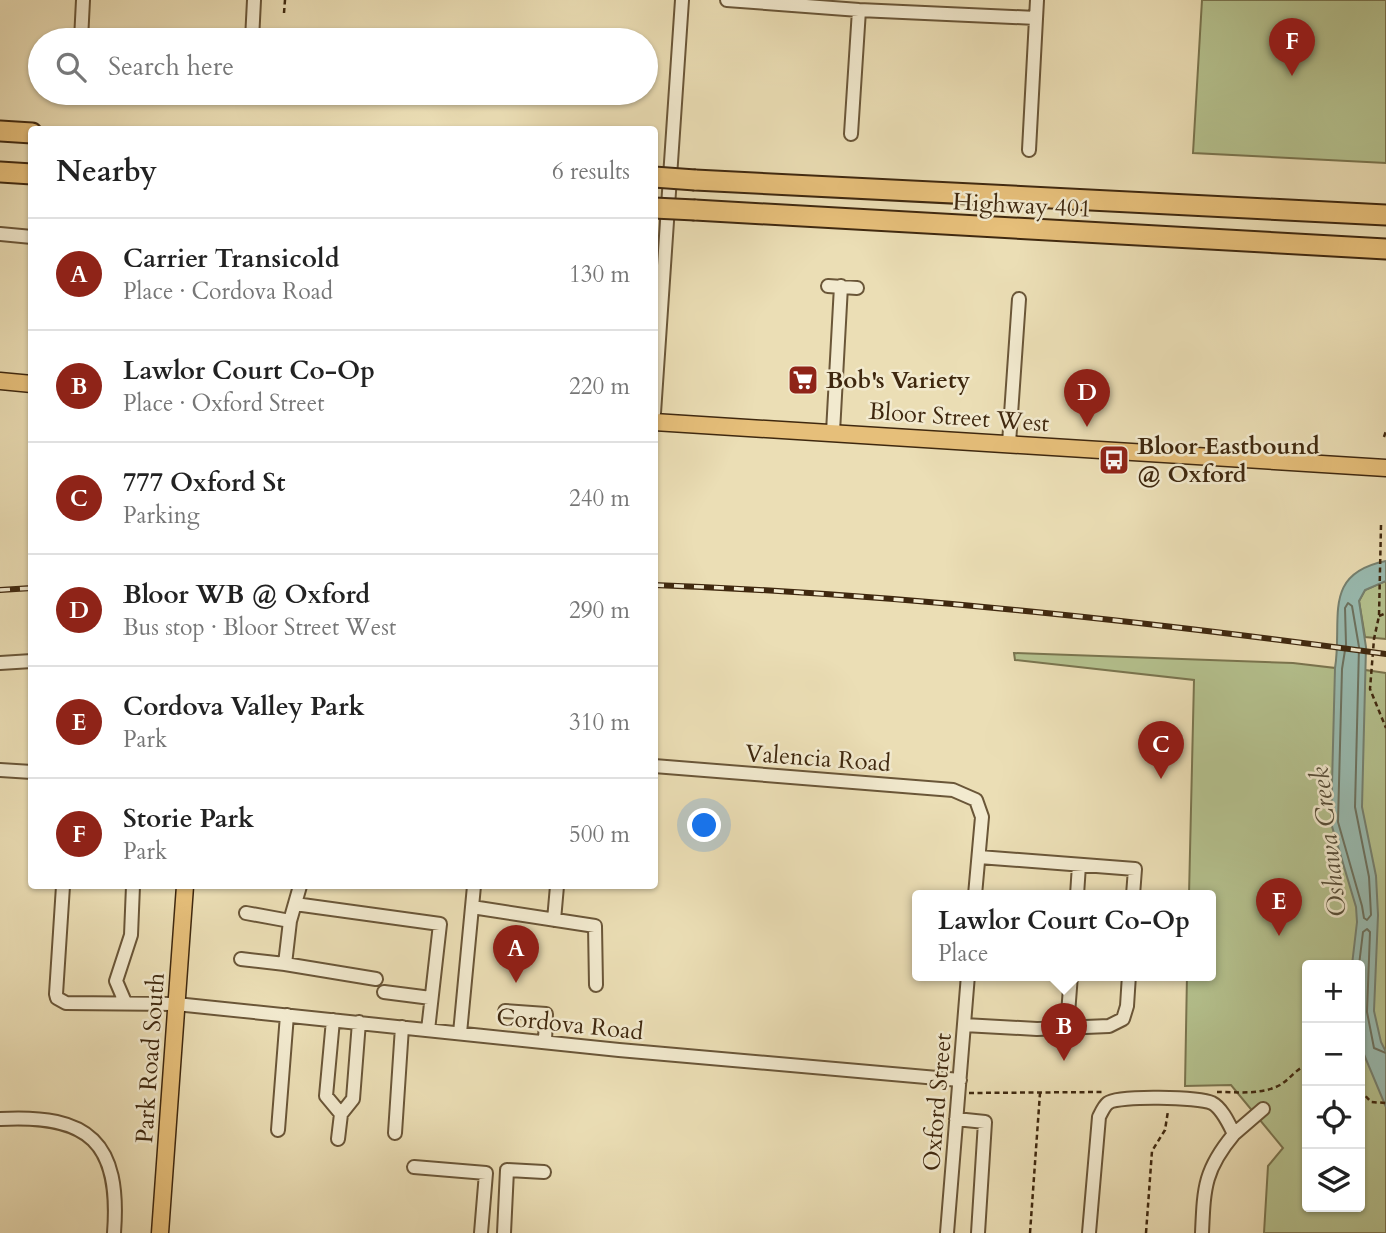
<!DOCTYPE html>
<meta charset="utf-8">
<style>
:root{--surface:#fff;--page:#f6f6f6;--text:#222;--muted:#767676;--line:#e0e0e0;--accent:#8f2418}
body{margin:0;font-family:Cardo,serif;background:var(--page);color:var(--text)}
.controls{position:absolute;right:21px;bottom:21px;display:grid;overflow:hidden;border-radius:7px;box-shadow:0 2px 5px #0004}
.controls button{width:63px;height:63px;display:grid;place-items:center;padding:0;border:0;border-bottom:2px solid var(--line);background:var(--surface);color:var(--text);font:35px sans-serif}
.you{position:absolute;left:705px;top:826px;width:24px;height:24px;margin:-18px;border:5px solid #fff;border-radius:50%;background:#1a73e8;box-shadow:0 0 0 10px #1a73e833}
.badge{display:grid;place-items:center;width:46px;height:46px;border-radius:50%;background:var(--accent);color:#fff;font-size:23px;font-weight:700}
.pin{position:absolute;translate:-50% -58px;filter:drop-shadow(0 2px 4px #0008)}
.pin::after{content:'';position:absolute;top:37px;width:24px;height:21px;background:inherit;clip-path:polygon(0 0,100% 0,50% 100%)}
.popup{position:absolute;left:912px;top:890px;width:304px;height:91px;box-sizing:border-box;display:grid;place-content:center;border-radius:7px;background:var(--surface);filter:drop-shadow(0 2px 5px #0005);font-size:23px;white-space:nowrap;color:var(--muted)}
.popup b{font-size:26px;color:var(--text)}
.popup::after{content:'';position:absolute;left:50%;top:100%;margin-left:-14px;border:14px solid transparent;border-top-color:var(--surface)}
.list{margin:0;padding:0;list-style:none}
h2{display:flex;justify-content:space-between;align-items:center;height:91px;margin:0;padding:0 28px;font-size:30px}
h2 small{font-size:23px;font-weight:400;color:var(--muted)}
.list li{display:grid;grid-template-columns:46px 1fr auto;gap:21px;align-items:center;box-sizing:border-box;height:112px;padding:0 28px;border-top:2px solid var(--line)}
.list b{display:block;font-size:26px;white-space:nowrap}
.list p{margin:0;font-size:23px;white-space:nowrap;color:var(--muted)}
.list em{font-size:23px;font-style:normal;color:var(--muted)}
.icon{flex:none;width:38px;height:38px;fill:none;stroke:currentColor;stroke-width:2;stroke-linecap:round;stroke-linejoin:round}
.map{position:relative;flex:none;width:1386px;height:1233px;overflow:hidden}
.search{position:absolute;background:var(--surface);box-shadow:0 2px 5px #0004;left:28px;top:28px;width:630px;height:77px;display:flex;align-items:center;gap:18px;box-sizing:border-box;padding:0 24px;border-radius:38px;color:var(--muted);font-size:26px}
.panel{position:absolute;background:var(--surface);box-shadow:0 2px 5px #0004;left:28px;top:126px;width:630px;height:763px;border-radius:7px}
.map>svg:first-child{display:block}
</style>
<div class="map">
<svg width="1386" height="1233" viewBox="0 0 1386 1233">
<rect width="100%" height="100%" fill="#ebdeb5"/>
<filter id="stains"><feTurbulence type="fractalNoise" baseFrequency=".00286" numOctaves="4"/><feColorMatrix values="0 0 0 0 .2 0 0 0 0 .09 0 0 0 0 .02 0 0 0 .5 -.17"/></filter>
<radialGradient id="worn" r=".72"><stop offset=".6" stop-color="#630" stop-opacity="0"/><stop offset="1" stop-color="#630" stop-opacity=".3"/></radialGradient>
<path fill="#b5c28f" stroke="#7a754f" stroke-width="2" fill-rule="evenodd" d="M1202 0H1386V163L1193 153Z
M1386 581V639L1365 637 1359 601 1365 590Z
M1014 653 1293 663 1335 668V688L1364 692 1365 670 1386 673V1233H1264L1268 1166 1283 1148 1231 1085 1185 1086 1187 975H1211V895H1189L1194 680 1015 660ZM1307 965H1360V1207H1307Z"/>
<path fill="#99bcb2" stroke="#758171" stroke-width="2" d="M1386 561V581L1365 590 1359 601 1366 647 1362 807 1376 876 1378 915 1374 1011 1381 1042 1386 1052V1107L1360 1045V965H1352L1357 922 1356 907 1331 823 1335 668C1343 619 1321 574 1386 561Z"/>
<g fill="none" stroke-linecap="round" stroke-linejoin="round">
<path stroke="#6c7260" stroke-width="2" d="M1348 603 1352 606 1359 647 1355 807 1369 877 1371 915 1367 920 1364 918 1362 906 1338 822 1342 669 1346 644 1345 608Z
M1359 965 1363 932 1367 929 1370 932 1367 1012 1374 1048 1386 1053"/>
<g stroke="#6a5638" stroke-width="16">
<path id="minor" d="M727 0 859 10 1036 18
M81 40 83 0
M252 40 254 0
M851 134 859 10
M1029 150 1037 0
M0 234 32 237
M828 286 857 288
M654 413 682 0
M833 432 841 286
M1009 443 1019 299
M0 663 32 661
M654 766 953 790 976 800 982 817 975 895
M0 770 32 772
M979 857 1135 869 1133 895
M63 886 56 994 57 998 66 1003 176 1004 619 1050 960 1080
M300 886 290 921 285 964 376 979
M1077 895 1079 865
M295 904 440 924 428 1030
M472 907 595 926 596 985
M246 913 290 921
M554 920 557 886
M241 959 285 964
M384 992 431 998
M125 1002 116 981 131 935 133 886
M505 1011 546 1014 545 1042
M333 1020 326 1096 341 1114 353 1099 359 1022
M964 1025 1037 1029 1109 1026 1123 1019 1127 1006 1129 975
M1067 1027 1071 975
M460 1033 474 886
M0 1119C89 1114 121 1142 114 1233
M956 1119 985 1122 978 1233
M278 1130 287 1015
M395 1133 402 1027
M338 1139 341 1114
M414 1167 486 1173 481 1233
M504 1233 507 1170 544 1172
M947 1233 968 975
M1089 1233 1099 1117C1101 1113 1104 1106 1108 1103 1118 1095 1199 1097 1212 1103 1222 1108 1229 1124 1234 1134L1263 1109
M1202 1233C1204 1188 1204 1170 1234 1134"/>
</g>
<g stroke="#3f280f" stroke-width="19">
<path id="major" d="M0 381 32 384
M654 422 1386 468
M160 1233 185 886"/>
</g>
<g stroke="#3f280f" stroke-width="23">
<path id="highway" d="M0 131 32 133
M0 172 32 174
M695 180 1386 215
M695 210 1386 249"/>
</g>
<path stroke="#3f280f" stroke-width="2.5" stroke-dasharray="5 3.5" stroke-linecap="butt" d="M284 13 285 0
M1384 437 1386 431
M1381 525 1379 616 1374 639 1370 689 1386 728
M1379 616 1386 613
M1360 1090 1371 1102 1386 1103
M1217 1092C1237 1092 1262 1095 1280 1085 1290 1079 1296 1069 1307 1065
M969 1093 1102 1092
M1030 1233 1040 1093
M1146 1233 1152 1151 1165 1130 1168 1111"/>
<use href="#minor" stroke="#f2eacf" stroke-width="12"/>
<use href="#major" stroke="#e6bf7a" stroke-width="16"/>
<use href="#highway" stroke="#e6bf7a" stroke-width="19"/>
<g stroke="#3f280f" stroke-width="6">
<path id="rail" d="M654 585C899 594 1143 621 1386 654
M0 590 32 588"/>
</g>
<use href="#rail" stroke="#f2eacf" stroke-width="3.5" stroke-dasharray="10" stroke-linecap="butt"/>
<g stroke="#3f280f" stroke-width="23" stroke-linecap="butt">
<path id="highway-bridge" d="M654 177 695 180
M654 208 695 210"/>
</g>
<use href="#highway-bridge" stroke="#e6bf7a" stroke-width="19"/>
</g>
<defs>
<g id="supermarket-square" transform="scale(1.575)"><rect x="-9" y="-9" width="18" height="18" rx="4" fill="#8f2418" stroke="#f2eacf"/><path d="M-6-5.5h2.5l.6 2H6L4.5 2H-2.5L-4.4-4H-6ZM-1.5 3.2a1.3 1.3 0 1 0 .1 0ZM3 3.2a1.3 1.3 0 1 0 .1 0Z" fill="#fff"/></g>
<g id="bus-square" transform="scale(1.575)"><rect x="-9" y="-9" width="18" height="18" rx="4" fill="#8f2418" stroke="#f2eacf"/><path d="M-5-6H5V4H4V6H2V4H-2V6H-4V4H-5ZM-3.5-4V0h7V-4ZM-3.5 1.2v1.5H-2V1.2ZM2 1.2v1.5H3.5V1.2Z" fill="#fff"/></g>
</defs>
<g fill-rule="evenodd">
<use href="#supermarket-square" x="803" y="380"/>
<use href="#bus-square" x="1114" y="460"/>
</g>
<g text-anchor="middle" stroke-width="5" stroke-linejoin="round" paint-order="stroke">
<g font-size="24" fill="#3f280f" stroke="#f2eacf">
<text transform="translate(1022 205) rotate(3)" y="8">Highway 401</text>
<text transform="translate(959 417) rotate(4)" y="8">Bloor Street West</text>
<text transform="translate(818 758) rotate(4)" y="8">Valencia Road</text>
<text transform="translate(570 1024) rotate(6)" y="8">Cordova Road</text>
<text transform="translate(150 1058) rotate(-86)" y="8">Park Road South</text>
<text transform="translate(937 1102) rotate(-85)" y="8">Oxford Street</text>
</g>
<g font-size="24" font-weight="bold" fill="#3f280f" stroke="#f2eacf" text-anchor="start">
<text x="826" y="388">Bob's Variety</text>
<text x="1137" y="454">Bloor Eastbound<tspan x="1137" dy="28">@ Oxford</tspan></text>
</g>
<g font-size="26" font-style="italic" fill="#564d38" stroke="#f2eacf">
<text transform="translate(1328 842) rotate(-97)" y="9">Oshawa Creek</text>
</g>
</g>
<rect width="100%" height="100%" filter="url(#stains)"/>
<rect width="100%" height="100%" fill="url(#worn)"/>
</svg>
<div class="controls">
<button>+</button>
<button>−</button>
<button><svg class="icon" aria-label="locate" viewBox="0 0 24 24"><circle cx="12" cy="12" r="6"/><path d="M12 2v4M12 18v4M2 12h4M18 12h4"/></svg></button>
<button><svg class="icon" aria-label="layers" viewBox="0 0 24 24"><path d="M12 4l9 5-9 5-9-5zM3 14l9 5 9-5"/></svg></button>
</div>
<div class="you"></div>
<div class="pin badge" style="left:516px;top:983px">A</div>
<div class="pin badge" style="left:1064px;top:1061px">B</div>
<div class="popup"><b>Lawlor Court Co-Op</b>Place</div>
<div class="pin badge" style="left:1161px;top:779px">C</div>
<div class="pin badge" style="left:1087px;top:427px">D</div>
<div class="pin badge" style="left:1279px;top:936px">E</div>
<div class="pin badge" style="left:1292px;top:76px">F</div>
<div class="search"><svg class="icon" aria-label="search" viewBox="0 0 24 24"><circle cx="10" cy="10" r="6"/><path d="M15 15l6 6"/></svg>Search here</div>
<section class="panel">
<h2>Nearby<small>6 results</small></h2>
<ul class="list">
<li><span class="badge">A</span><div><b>Carrier Transicold</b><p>Place · Cordova Road</p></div><em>130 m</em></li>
<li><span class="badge">B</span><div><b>Lawlor Court Co-Op</b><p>Place · Oxford Street</p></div><em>220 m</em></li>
<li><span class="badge">C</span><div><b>777 Oxford St</b><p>Parking</p></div><em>240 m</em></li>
<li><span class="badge">D</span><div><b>Bloor WB @ Oxford</b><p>Bus stop · Bloor Street West</p></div><em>290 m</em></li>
<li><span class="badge">E</span><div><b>Cordova Valley Park</b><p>Park</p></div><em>310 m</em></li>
<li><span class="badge">F</span><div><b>Storie Park</b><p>Park</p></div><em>500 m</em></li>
</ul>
</section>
</div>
